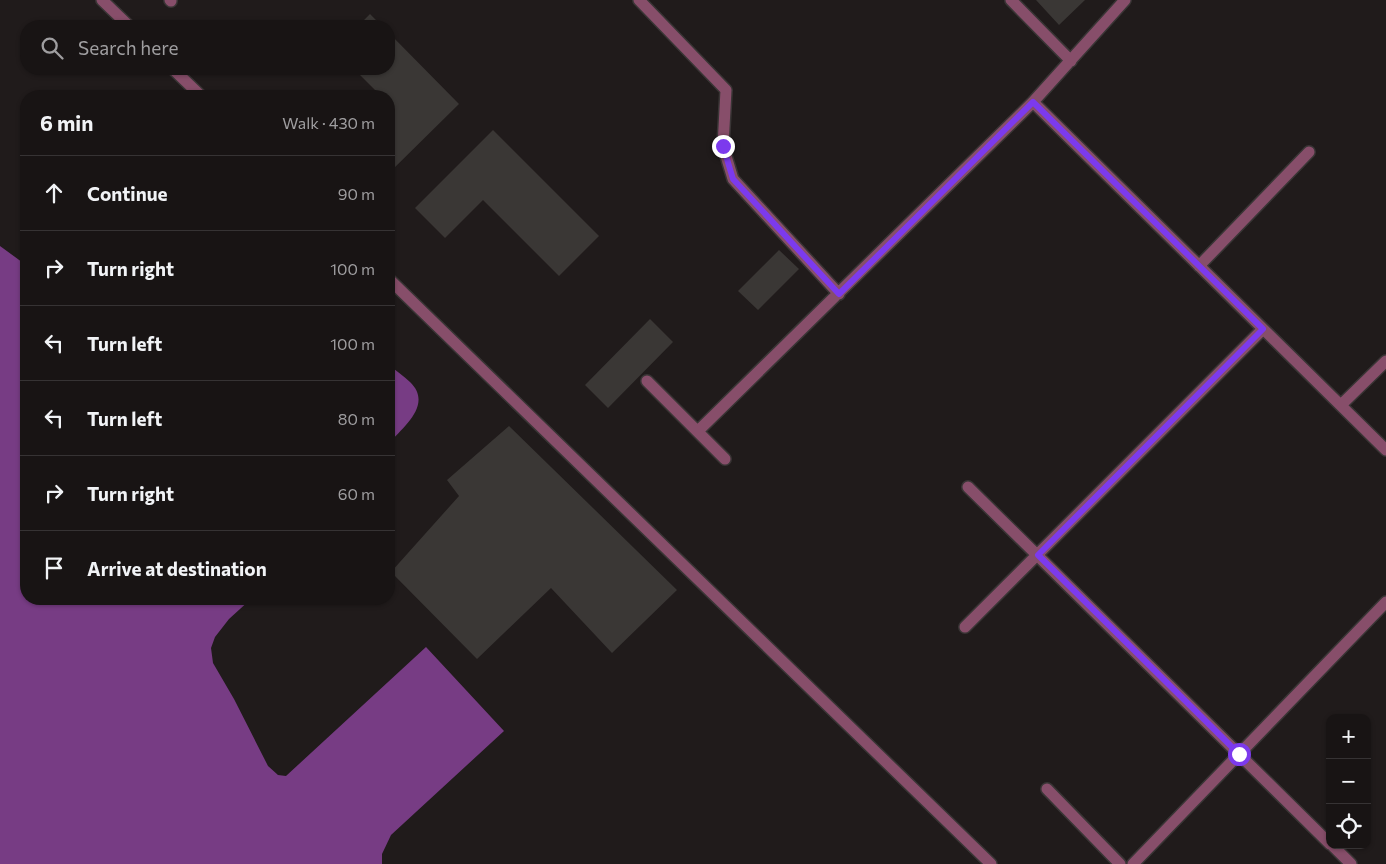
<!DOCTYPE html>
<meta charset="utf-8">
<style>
:root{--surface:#181414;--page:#252122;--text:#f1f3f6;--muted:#9f9ea0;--line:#363334}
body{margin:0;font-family:Commissioner,sans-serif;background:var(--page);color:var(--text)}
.controls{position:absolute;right:15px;bottom:15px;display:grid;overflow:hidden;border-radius:10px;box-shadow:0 1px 4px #0004}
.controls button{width:45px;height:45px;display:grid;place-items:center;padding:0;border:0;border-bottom:1px solid var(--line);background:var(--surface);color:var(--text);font:25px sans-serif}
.stop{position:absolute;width:15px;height:15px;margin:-11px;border:4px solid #7c3aed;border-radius:50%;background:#fff}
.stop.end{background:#7c3aed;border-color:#fff;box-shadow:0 1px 5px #0008}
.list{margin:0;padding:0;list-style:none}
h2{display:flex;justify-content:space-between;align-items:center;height:65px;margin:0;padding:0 20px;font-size:21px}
h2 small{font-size:16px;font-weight:400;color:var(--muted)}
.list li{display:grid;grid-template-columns:32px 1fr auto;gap:15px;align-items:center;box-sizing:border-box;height:75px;padding:0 20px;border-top:1px solid var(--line)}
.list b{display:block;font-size:19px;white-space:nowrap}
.list em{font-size:16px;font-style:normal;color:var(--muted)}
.icon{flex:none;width:28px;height:28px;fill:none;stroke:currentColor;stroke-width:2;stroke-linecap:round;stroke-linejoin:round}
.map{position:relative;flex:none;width:1386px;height:864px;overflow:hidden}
.search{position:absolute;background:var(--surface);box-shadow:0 1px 4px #0004;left:20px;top:20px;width:375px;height:55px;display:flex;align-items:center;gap:12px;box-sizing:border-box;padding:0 18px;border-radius:20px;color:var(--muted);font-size:19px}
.panel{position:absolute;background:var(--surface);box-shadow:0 1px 4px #0004;left:20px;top:90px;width:375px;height:515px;border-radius:20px}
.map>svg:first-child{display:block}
</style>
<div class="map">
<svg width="1386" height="864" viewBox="0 0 1386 864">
<rect width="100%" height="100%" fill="#201b1b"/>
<path fill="#773c84" d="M0 246 26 265V599H251L229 619 215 637 211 648 213 663 234 699 268 766 278 775 286 776 426 647 504 731 391 835 382 854V864H0Z
M389 365C396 371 404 376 410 382 433 404 404 427 389 443Z"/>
<path fill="#3a3735" d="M1036 0H1085L1059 25Z
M370 14 382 26H358Z
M389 33 459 104 389 173V110L392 107 389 104V96H381L354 69H389Z
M493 130 599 236 559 276 483 200 445 238 415 208Z
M779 250 799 269 758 310 738 291Z
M650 319 673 342 608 408 585 385Z
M509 426 677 590 612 653 551 588 477 659 391 572 459 496 447 480Z"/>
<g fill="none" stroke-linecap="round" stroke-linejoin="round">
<g stroke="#393535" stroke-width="14">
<path id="service" d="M102 0 129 26
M170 0 171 1
M639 0 726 90 723 146 733 179 839 294
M1011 0 1071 61
M173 69 201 96
M1033 102 1386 450
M1199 266 1309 152
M389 279 991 864
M647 381 725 459
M1341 405 1386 361
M698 431 1033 102 1125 0
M968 487 1330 844
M965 627 1263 329
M1047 789 1120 864
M1332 845 1351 864
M1133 864 1386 602"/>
</g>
<use href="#service" stroke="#874e6a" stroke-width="11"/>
</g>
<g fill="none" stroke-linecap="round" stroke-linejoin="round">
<path stroke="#7c3aed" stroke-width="6" d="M723 146 733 179 839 294 1033 102 1263 329 1038 555 1239 754"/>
</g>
</svg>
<div class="controls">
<button>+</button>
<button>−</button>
<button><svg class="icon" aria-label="locate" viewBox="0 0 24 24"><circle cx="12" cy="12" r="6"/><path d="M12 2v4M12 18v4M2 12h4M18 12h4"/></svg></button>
</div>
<div class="stop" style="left:1239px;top:754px"></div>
<div class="stop end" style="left:723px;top:146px"></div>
<div class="search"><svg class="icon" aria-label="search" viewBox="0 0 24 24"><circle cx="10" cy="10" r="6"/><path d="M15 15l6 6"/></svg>Search here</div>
<section class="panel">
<h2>6 min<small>Walk · 430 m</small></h2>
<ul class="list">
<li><svg class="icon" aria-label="ahead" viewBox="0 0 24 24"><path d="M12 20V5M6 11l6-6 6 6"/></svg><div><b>Continue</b></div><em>90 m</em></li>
<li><svg class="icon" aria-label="right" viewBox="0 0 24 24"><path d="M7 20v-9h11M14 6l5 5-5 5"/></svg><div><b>Turn right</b></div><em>100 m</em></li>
<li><svg class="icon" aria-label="left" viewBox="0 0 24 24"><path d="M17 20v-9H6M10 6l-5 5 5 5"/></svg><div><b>Turn left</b></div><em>100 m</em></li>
<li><svg class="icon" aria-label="left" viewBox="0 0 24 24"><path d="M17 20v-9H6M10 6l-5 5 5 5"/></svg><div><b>Turn left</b></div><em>80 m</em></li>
<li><svg class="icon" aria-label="right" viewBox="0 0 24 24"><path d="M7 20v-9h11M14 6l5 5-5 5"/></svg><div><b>Turn right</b></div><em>60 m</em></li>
<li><svg class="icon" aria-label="arrive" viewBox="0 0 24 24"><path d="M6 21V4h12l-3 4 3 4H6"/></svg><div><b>Arrive at destination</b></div></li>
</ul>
</section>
</div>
